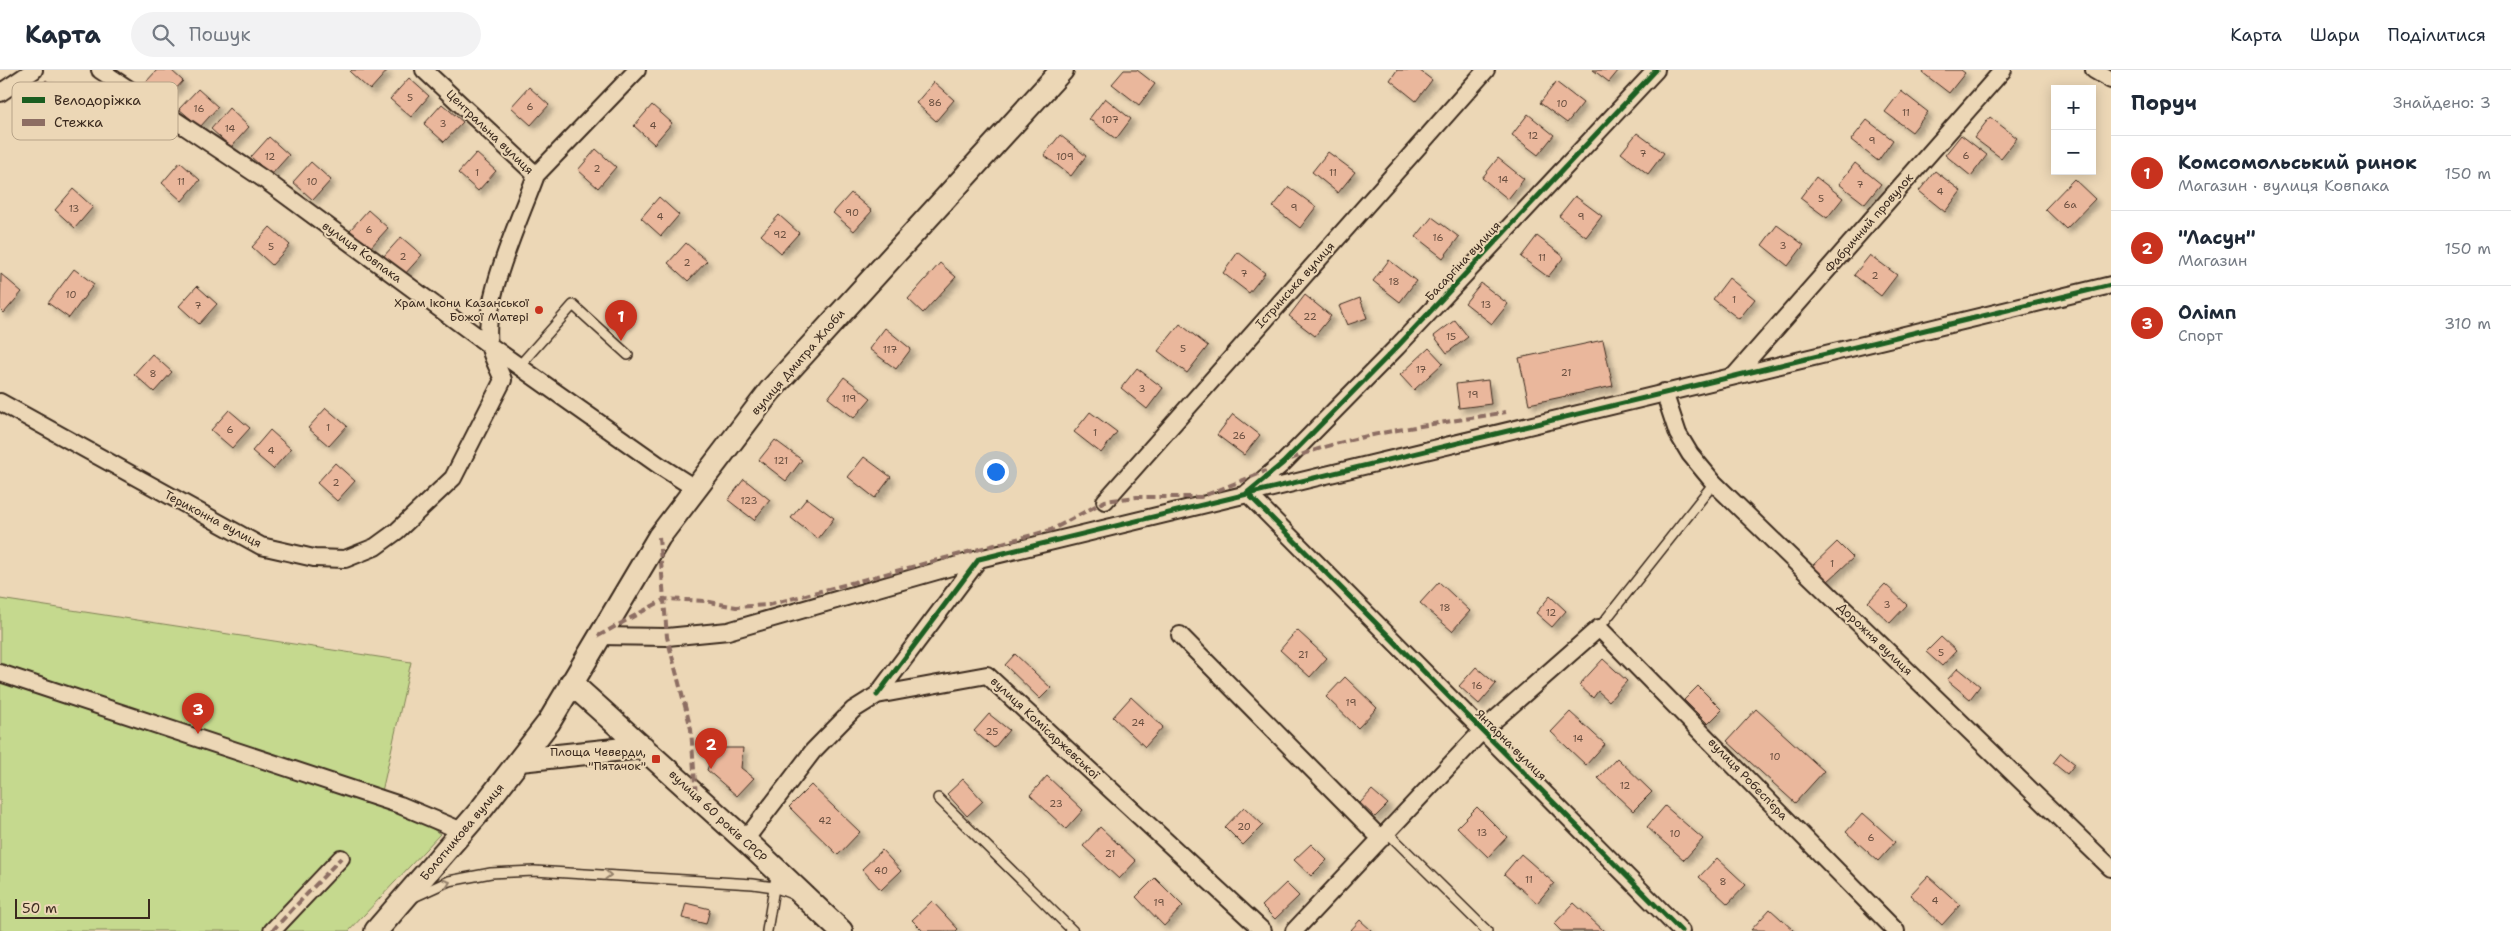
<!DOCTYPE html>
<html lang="uk">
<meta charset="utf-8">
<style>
:root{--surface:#fff;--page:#f2f2f3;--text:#1f2937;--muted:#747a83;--line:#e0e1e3;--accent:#c8321e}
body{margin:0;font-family:"Shantell Sans",sans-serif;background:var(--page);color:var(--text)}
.controls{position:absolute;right:15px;top:15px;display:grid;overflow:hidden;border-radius:0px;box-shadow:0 2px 12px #0003}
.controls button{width:45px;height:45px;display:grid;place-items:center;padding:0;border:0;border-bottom:1px solid var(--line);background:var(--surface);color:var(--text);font:25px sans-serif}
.scale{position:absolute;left:15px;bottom:12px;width:135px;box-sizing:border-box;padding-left:5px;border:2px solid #3b2a1e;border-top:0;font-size:14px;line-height:18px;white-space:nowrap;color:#3b2a1e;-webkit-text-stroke:4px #ecd7b6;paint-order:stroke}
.you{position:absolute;left:995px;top:401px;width:18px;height:18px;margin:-12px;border:4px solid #fff;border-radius:50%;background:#1a73e8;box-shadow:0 0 0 8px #1a73e833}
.badge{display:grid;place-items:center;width:32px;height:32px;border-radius:50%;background:var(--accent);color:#fff;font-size:16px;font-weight:700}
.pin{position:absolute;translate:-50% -41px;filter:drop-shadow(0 1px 2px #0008)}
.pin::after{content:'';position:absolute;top:26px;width:18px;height:15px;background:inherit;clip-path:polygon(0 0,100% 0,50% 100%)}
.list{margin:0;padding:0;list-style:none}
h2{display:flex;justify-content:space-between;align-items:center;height:65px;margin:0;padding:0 20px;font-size:21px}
h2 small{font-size:16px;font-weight:400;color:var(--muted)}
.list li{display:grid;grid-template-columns:32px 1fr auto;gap:15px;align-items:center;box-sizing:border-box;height:75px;padding:0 20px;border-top:1px solid var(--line)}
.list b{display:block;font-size:19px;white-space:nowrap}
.list p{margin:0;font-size:16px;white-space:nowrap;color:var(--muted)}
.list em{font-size:16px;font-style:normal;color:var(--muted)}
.icon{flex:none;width:28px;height:28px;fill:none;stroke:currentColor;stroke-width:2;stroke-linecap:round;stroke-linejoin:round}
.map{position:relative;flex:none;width:2111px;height:861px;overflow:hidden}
header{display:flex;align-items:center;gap:30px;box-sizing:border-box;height:70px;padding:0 25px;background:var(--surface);border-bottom:1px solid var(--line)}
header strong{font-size:24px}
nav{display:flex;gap:28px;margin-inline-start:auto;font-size:18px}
.search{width:350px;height:45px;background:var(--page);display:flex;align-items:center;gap:12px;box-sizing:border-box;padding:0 18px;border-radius:28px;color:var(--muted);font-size:19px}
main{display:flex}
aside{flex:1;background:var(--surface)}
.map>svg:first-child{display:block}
</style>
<header>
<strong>Карта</strong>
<div class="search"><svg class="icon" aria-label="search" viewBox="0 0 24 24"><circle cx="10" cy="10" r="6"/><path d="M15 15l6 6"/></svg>Пошук</div>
<nav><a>Карта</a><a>Шари</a><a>Поділитися</a></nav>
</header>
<main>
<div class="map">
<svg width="2111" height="861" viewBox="0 0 2111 861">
<defs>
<filter id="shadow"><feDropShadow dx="4.5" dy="4.5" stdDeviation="2.5" flood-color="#0004"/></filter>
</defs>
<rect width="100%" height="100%" fill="#ecd7b6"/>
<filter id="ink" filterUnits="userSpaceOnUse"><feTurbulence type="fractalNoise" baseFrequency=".02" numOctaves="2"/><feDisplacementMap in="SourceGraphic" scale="10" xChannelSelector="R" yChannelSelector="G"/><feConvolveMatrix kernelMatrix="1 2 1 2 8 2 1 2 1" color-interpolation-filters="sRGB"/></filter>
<g filter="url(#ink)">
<path fill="#c5d98e" stroke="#808256" d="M0 529 411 592 379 735 416 747 440 764 349 861H0Z"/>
<path fill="#eab79c" stroke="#3b2a1e" filter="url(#shadow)" d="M157 0H171L183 11 165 31 145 13Z
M352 0H388L370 20 350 2Z
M1124 0H1137L1155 14 1139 35 1112 14Z
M1397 0H1419L1432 10 1416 31 1390 10Z
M1593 0H1619L1609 12Z
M1925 0H1961L1965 3 1949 23 1923 3Z
M409 8 429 26 411 47 390 29Z
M46 10 67 28 49 48 28 30Z
M934 12 954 30 936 51 916 33Z
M1556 12 1583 33 1567 53 1540 33Z
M529 17 549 35 531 55 511 37Z
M198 19 218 37 200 57 179 39Z
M1901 21 1928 42 1912 62 1885 42Z
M1105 28 1131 49 1116 69 1089 49Z
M442 34 463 52 444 72 424 54Z
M652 35 672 53 654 74 634 56Z
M229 38 249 57 231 77 211 59Z
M1528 44 1554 65 1538 85 1512 65Z
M1990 47 2017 68 2001 88 1974 68Z
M1867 50 1893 70 1878 91 1851 70Z
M1637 63 1664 83 1648 104 1621 83Z
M1060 65 1086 86 1071 106 1044 85Z
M1961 65 1987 85 1971 106 1945 85Z
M269 67 289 85 271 105 251 87Z
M596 79 616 97 598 118 578 100Z
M1328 82 1355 102 1338 123 1312 102Z
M476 83 496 101 478 121 458 103Z
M1498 88 1524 109 1508 129 1482 108Z
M180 92 200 110 182 131 162 113Z
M311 92 331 110 313 130 293 112Z
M1855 93 1881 114 1865 134 1839 114Z
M1935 101 1961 121 1945 142 1919 121Z
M1816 107 1843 128 1827 148 1800 128Z
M2074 109 2095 129 2066 159 2045 139Z
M1289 117 1316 137 1300 158 1273 137Z
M73 119 93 137 75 158 55 140Z
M851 123 872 141 854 161 833 143Z
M1575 126 1602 146 1586 167 1559 146Z
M659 127 679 145 661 166 641 148Z
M368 140 388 158 370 178 350 160Z
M779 145 799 163 781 183 761 165Z
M1432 147 1459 167 1443 188 1416 167Z
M1777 155 1804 175 1788 196 1762 175Z
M270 157 290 175 272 195 252 177Z
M1537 166 1564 187 1548 207 1521 187Z
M401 167 422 185 404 205 383 187Z
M686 173 707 191 688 211 668 193Z
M1238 182 1265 203 1249 223 1223 203Z
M1870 185 1897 205 1881 226 1854 205Z
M1389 190 1416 211 1400 232 1373 211Z
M940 193 956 207 923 243 908 229Z
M74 199 94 214 69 248 48 233Z
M1 204 22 222 4 243 0 239Z
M1729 208 1755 229 1739 249 1713 229Z
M1481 213 1508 234 1492 254 1465 233Z
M197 216 217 234 199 254 179 236Z
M1305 225 1331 246 1315 266 1289 246Z
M1360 228 1367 248 1347 255 1339 236Z
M1455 250 1468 267 1447 283 1434 266Z
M1180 254 1208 276 1187 303 1158 281Z
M885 258 911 279 896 299 869 279Z
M1603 270 1613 316 1529 334 1519 288Z
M1429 278 1443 293 1414 320 1400 305Z
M152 284 172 302 154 322 134 304Z
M1137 298 1163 318 1147 339 1121 318Z
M844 307 871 328 854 348 828 328Z
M1488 310 1491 334 1459 338 1456 314Z
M326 338 347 356 329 376 308 358Z
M229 340 250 358 232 378 211 360Z
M1090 342 1117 362 1101 383 1074 362Z
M1233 344 1260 365 1244 385 1217 365Z
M270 360 291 379 273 399 252 381Z
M775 370 802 390 786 411 759 390Z
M864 387 891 407 875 428 848 407Z
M335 393 355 411 337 431 317 413Z
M744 409 770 430 754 450 728 430Z
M807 428 834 448 818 469 791 448Z
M1837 472 1853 488 1826 513 1811 497Z
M1439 512 1470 541 1452 561 1420 533Z
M1885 514 1907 535 1890 553 1868 532Z
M1550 526 1566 541 1552 557 1536 543Z
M1297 560 1327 588 1310 607 1280 580Z
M1941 567 1956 581 1942 596 1926 582Z
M1015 584 1051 618 1040 629 1005 595Z
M1603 589 1627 611 1609 631 1598 621 1593 628 1579 615Z
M1476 597 1496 614 1479 634 1459 616Z
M1958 598 1980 616 1970 629 1947 610Z
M1345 607 1377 638 1358 658 1326 627Z
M1698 616 1722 640 1708 654 1684 630Z
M1131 627 1163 657 1145 677 1113 647Z
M1756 639 1824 701 1795 733 1727 671Z
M1570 642 1605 674 1586 695 1551 662Z
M989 644 1009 660 994 678 974 661Z
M715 678H743L741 698 754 708 737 726 707 700Z
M2061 683 2075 694 2067 704 2053 693Z
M1617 688 1652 722 1633 741 1598 708Z
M1047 706 1083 740 1066 759 1030 725Z
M963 709 983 731 967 746 947 724Z
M811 715 860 762 838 785 789 737Z
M1372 720 1388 734 1375 747 1360 733Z
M1665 736 1703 769 1684 790 1647 757Z
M1244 737 1263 755 1243 775 1225 757Z
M1477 737 1507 767 1488 787 1457 757Z
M1863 743 1895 772 1878 791 1846 762Z
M1100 757 1136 791 1119 809 1083 776Z
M1311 774 1327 790 1311 806 1294 790Z
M882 780 901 801 881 820 862 799Z
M1521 784 1554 813 1537 833 1504 804Z
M1717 788 1746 815 1728 834 1699 807Z
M1928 806 1960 835 1942 855 1910 825Z
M1155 808 1183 836 1164 856 1136 827Z
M1286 813 1299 826 1275 849 1262 836Z
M932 831 958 859 956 861H923L912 850Z
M686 833 710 839 706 854 682 848Z
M1574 833 1604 861H1561L1554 854Z
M1770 839 1794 861 1751 860Z
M1360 850 1372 861H1350Z"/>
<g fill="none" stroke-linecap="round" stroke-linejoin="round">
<g stroke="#3b2a1e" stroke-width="12">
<path id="lane" d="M519 296 573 235 628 285
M1599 558 1714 413
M938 728 1073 861
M1387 762 1487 861
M414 827 449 811 491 803 534 801 753 814 774 817 792 824
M767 861 775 812"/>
</g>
<g stroke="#3b2a1e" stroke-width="20">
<path id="street" d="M100 0 265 110 489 275 660 396 696 419
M1656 0 1397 277 1283 393 1247 423 1681 861
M2094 0 2111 10
M0 23 34 0
M536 105 637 0
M1734 306 2003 0
M1664 322 1678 364 1690 384 1714 413 2111 798
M0 332 261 476 314 488 345 489 375 477 397 461 453 408 503 310C499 299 491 286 489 274 482 229 520 149 536 105L424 0
M1105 431 1486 0
M1180 565 1381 769
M598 566 667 567 728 561 979 489
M0 603 400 735 462 761
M877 625 979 489 2111 215
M745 770 813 681 853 640 877 625 987 605 1263 861
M272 861 341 788
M1294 861 1482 661 1599 558 1896 861"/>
</g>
<g stroke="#3b2a1e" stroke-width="26">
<path id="secondary" d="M571 613 745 770 841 861
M520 690 643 677
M376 861 480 741 549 652 659 467 770 321 1062 0"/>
</g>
<use href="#lane" stroke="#ecd7b6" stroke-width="9"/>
<use href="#street" stroke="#ecd7b6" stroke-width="16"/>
<use href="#secondary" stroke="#ecd7b6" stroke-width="22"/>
<path stroke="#8d6e63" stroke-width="4" stroke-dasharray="8 4" stroke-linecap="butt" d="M1291 389C1352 363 1440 354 1506 342
M659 467 667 567 691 659 696 727
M598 566 665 529 705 531 736 537 768 535 1051 460 1105 431 1137 427H1201L1266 401
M272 861 341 788"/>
<g stroke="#ecd7b6" stroke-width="8">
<path id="cycleway" d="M1656 0 1397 277 1283 393 1247 423 1681 861
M877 625 979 489 2111 215"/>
</g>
<use href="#cycleway" stroke="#1b5e20" stroke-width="5"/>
</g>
<defs><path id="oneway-chevron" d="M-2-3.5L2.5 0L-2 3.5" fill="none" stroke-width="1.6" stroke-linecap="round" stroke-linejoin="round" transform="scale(1.25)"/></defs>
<g stroke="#94806a">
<use href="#oneway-chevron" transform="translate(608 805) rotate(3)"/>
<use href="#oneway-chevron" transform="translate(447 813) rotate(-20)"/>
</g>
</g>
<g fill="#c8321e" stroke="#ecd7b6" stroke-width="2">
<circle cx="539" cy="240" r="5"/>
<rect x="651" y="684" width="10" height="10" rx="2.5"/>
</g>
<g text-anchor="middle" stroke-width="4" stroke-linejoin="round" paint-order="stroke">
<g font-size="10" fill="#674d3e">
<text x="410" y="31">5</text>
<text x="935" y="36">86</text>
<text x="1562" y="37">10</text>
<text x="530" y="40">6</text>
<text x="199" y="42">16</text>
<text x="1906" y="46">11</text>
<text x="1110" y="53">107</text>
<text x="443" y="57">3</text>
<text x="653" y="59">4</text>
<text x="230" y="62">14</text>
<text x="1533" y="69">12</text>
<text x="1872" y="74">9</text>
<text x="1643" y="87">7</text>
<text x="1966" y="89">6</text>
<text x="270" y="90">12</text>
<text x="1065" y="90">109</text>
<text x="597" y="102">2</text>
<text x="477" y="106">1</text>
<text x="1333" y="106">11</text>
<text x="1503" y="113">14</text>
<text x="181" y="115">11</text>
<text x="312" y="115">10</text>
<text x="1860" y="118">7</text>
<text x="1940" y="125">4</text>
<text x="1821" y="132">5</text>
<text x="2070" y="138">6а</text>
<text x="1294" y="141">9</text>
<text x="74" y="142">13</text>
<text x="852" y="146">90</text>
<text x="660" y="150">4</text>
<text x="1581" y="150">9</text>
<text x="369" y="163">6</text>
<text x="780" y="168">92</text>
<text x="1438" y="171">16</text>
<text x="1783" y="179">3</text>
<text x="271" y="180">5</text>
<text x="403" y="190">2</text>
<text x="1542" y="191">11</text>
<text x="687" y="196">2</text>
<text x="1244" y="207">7</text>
<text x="1875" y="209">2</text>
<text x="1394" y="215">18</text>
<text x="71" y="228">10</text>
<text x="1734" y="233">1</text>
<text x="1486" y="238">13</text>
<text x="198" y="239">7</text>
<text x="1310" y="250">22</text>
<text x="1451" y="270">15</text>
<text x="1183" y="282">5</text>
<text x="890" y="283">117</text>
<text x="1421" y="303">17</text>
<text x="1566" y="306">21</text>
<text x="153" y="307">8</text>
<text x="1142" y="322">3</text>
<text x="1473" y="328">19</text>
<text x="849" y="332">119</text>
<text x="328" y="361">1</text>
<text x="230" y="363">6</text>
<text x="1095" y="366">1</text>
<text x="1239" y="369">26</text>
<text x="271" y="384">4</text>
<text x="781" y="394">121</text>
<text x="336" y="416">2</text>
<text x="749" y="434">123</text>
<text x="1832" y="497">1</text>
<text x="1887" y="538">3</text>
<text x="1445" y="541">18</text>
<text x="1551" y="546">12</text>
<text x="1941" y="586">5</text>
<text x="1303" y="588">21</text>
<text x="1477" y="619">16</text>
<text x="1351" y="636">19</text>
<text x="1138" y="656">24</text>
<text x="992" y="665">25</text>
<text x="1578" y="672">14</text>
<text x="1775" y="690">10</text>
<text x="1625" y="719">12</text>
<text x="1056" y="737">23</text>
<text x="825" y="754">42</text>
<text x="1244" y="760">20</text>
<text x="1482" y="766">13</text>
<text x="1675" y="767">10</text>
<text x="1871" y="771">6</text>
<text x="1110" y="787">21</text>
<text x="881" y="804">40</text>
<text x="1529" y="813">11</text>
<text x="1723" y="815">8</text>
<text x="1935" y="834">4</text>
<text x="1159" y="836">19</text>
</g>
<g font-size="12" fill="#3b2a1e" stroke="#ecd7b6">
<text transform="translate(490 62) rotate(44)" y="4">Центральна вулиця</text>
<text transform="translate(1869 153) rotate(-49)" y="4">Фабричний провулок</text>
<text transform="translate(362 182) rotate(36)" y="4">вулиця Ковпака</text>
<text transform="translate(1463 191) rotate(-47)" y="4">Басаргіна вулиця</text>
<text transform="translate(1295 215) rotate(-48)" y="4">Істринська вулиця</text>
<text transform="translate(798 292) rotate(-49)" y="4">вулиця Дмитра Жлоби</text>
<text transform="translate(213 449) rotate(28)" y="4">Териконна вулиця</text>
<text transform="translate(1875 569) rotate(44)" y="4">Дорожня вулиця</text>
<text transform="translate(1045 658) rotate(43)" y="4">вулиця Комісаржевської</text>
<text transform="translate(1511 675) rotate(45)" y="4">Янтарна вулиця</text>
<text transform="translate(1748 709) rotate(46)" y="4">вулиця Робесп'єра</text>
<text transform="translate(718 746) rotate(43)" y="4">вулиця 60 років СРСР</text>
<text transform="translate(462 762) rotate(-50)" y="4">Болотникова вулиця</text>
</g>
<g font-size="12" fill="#3b2a1e" stroke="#ecd7b6" text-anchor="end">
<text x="529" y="237">Храм ікони Казанської<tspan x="529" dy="14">Божої Матері</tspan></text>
<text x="646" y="686">Площа Чеверди,<tspan x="646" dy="14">"Пятачок"</tspan></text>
</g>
</g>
<rect x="12" y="12" width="166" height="58" rx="8" fill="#ecd7b6" stroke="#b7a388" stroke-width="1"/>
<rect x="22" y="27" width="23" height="6" fill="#1b5e20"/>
<rect x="22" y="49" width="23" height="7" fill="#8d6e63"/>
<g font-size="14" fill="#3b2a1e">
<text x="54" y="35">Велодоріжка</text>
<text x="54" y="57">Стежка</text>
</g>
</svg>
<div class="controls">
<button>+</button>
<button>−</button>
</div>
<div class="scale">50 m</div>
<div class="you"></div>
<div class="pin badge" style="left:621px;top:271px">1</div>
<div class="pin badge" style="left:711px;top:699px">2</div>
<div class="pin badge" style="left:198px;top:664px">3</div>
</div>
<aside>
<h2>Поруч<small>Знайдено: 3</small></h2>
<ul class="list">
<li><span class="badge">1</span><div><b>Комсомольський ринок</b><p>Магазин · вулиця Ковпака</p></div><em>150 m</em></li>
<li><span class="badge">2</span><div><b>&quot;Ласун&quot;</b><p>Магазин</p></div><em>150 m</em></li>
<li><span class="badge">3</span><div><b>Олімп</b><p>Спорт</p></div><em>310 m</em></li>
</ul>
</aside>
</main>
